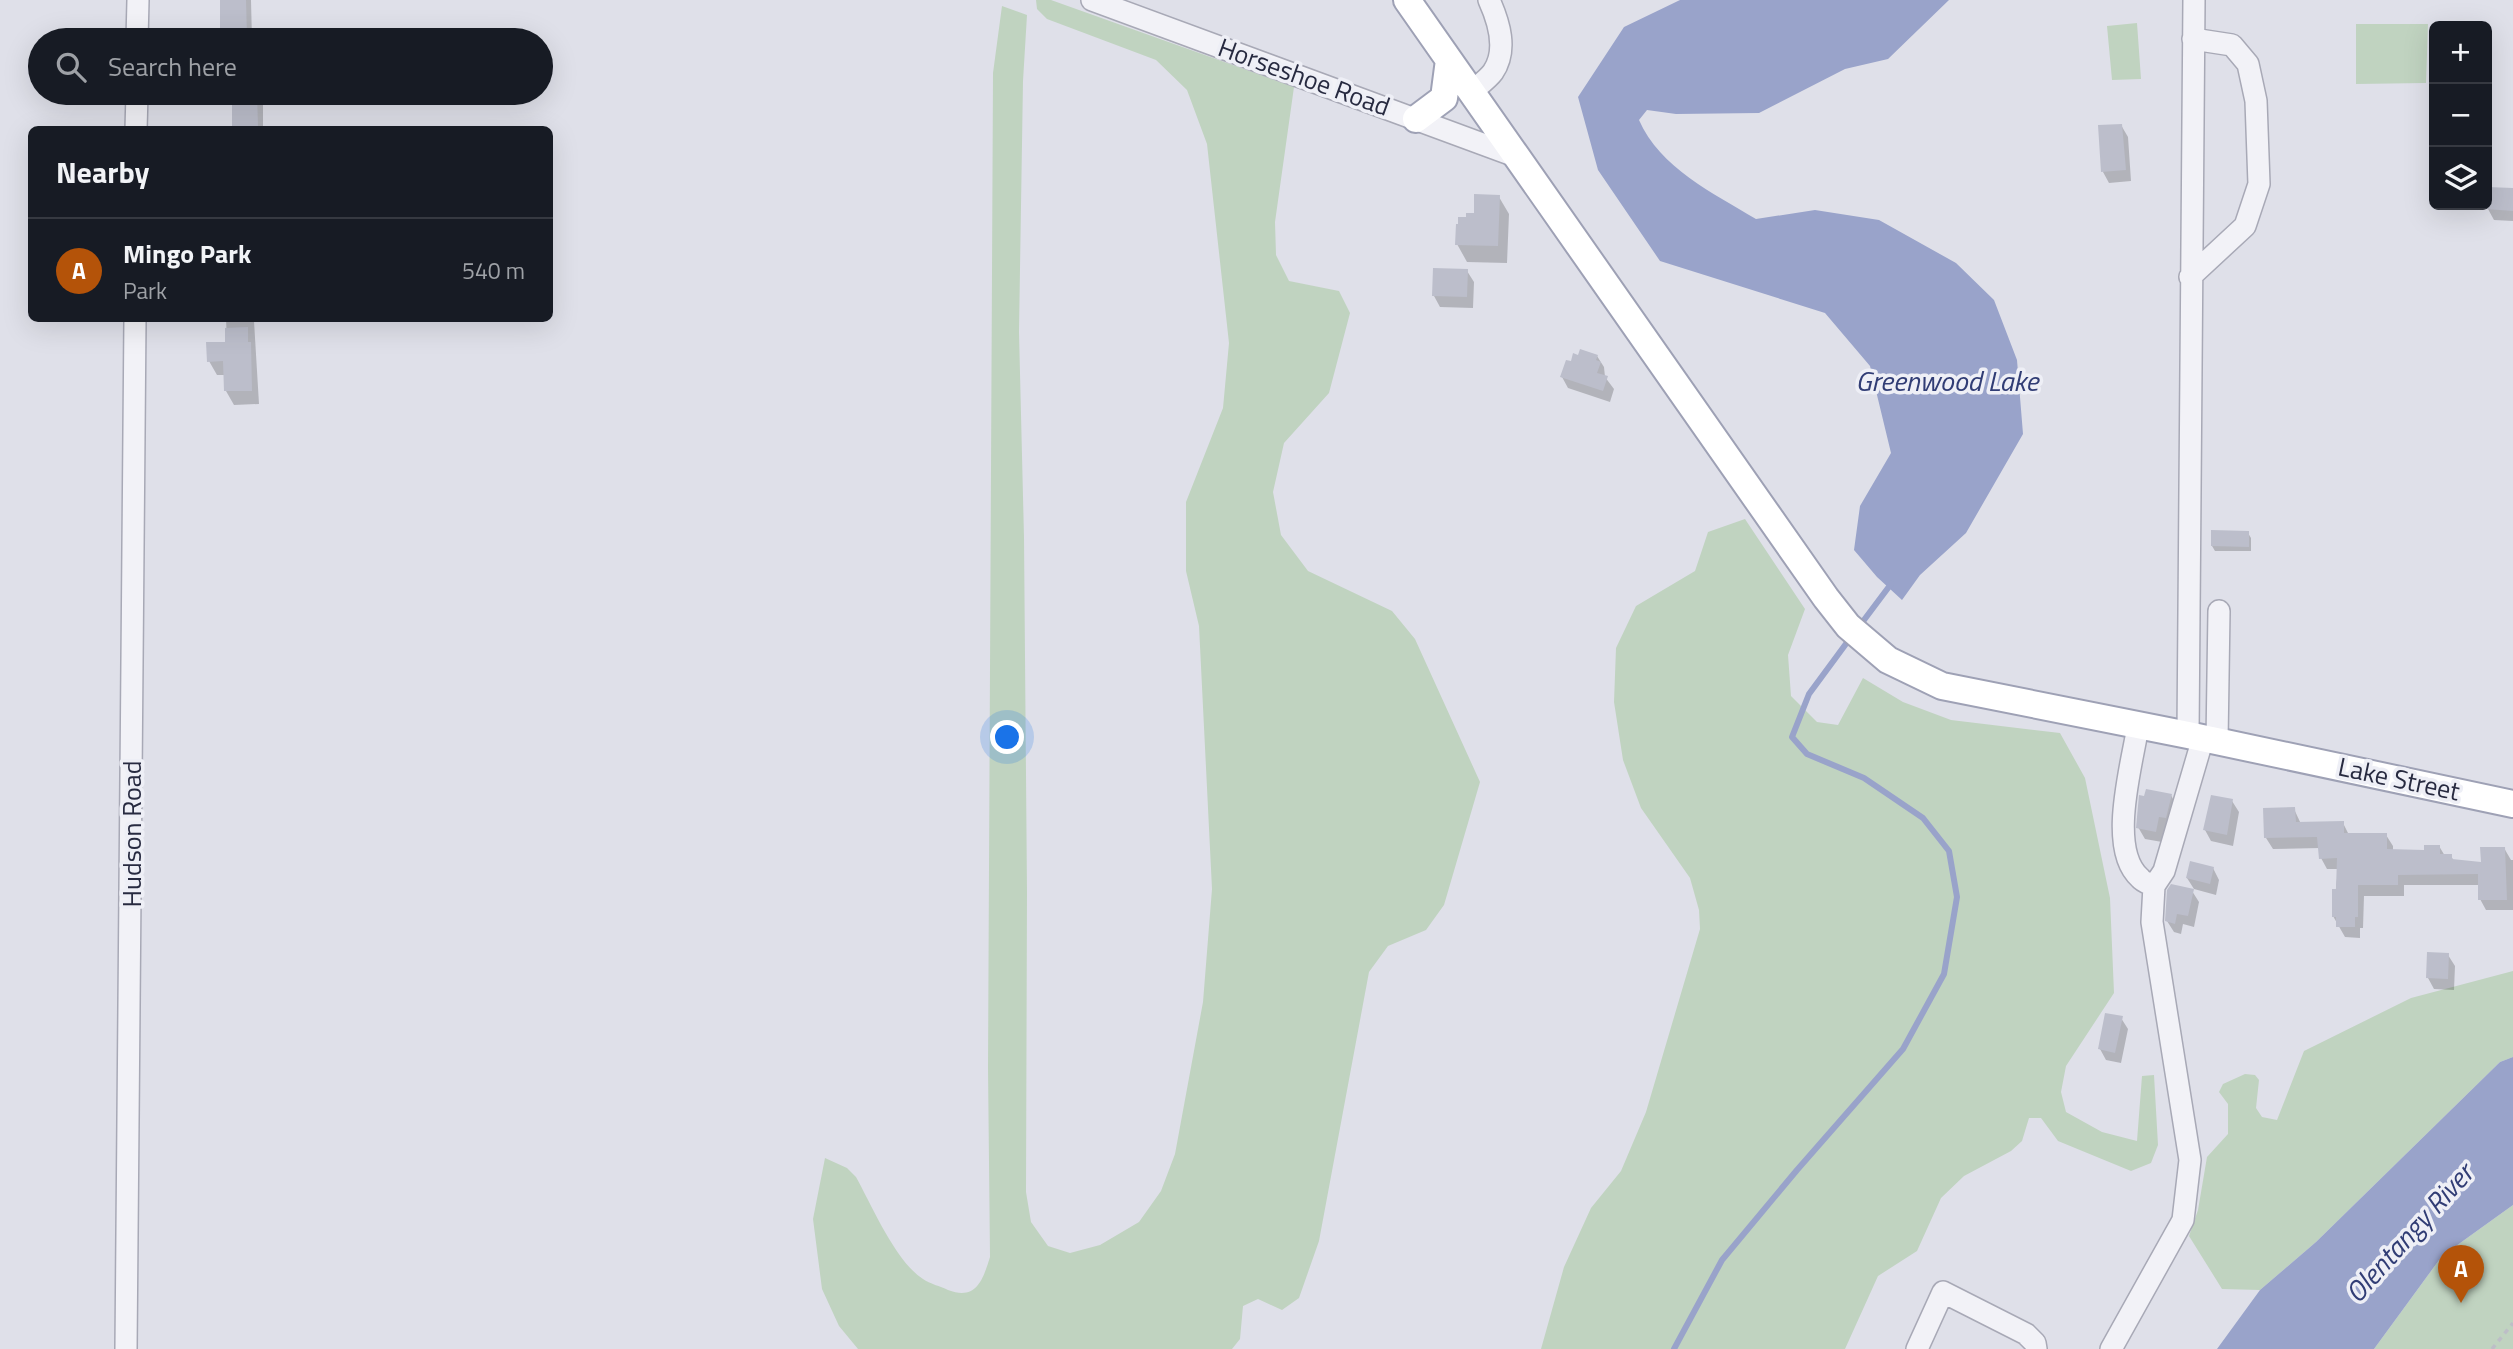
<!DOCTYPE html>
<meta charset="utf-8">
<style>
:root{--surface:#171b24;--page:#20242c;--text:#f1f3f6;--muted:#9ea1a6;--line:#363941;--accent:#b45309}
body{margin:0;font-family:"Titillium Web",sans-serif;background:var(--page);color:var(--text)}
.controls{position:absolute;right:21px;top:21px;display:grid;overflow:hidden;border-radius:10px;box-shadow:0 7px 28px #0002}
.controls button{width:63px;height:63px;display:grid;place-items:center;padding:0;border:0;border-bottom:2px solid var(--line);background:var(--surface);color:var(--text);font:35px sans-serif}
.you{position:absolute;left:1008px;top:738px;width:24px;height:24px;margin:-18px;border:5px solid #fff;border-radius:50%;background:#1a73e8;box-shadow:0 0 0 10px #1a73e833}
.badge{display:grid;place-items:center;width:46px;height:46px;border-radius:50%;background:var(--accent);color:#fff;font-size:23px;font-weight:700}
.pin{position:absolute;translate:-50% -58px;filter:drop-shadow(0 2px 4px #0008)}
.pin::after{content:'';position:absolute;top:37px;width:24px;height:21px;background:inherit;clip-path:polygon(0 0,100% 0,50% 100%)}
.list{margin:0;padding:0;list-style:none}
h2{display:flex;justify-content:space-between;align-items:center;height:91px;margin:0;padding:0 28px;font-size:30px}
h2 small{font-size:23px;font-weight:400;color:var(--muted)}
.list li{display:grid;grid-template-columns:46px 1fr auto;gap:21px;align-items:center;box-sizing:border-box;height:105px;padding:0 28px;border-top:2px solid var(--line)}
.list b{display:block;font-size:26px;white-space:nowrap}
.list p{margin:0;font-size:23px;white-space:nowrap;color:var(--muted)}
.list em{font-size:23px;font-style:normal;color:var(--muted)}
.icon{flex:none;width:38px;height:38px;fill:none;stroke:currentColor;stroke-width:2;stroke-linecap:round;stroke-linejoin:round}
.map{position:relative;flex:none;width:2513px;height:1349px;overflow:hidden}
.search{position:absolute;background:var(--surface);box-shadow:0 7px 28px #0002;left:28px;top:28px;width:525px;height:77px;display:flex;align-items:center;gap:18px;box-sizing:border-box;padding:0 24px;border-radius:38px;color:var(--muted);font-size:26px}
.panel{position:absolute;background:var(--surface);box-shadow:0 7px 28px #0002;left:28px;top:126px;width:525px;height:196px;border-radius:10px}
.map>svg:first-child{display:block}
</style>
<div class="map">
<svg width="2513" height="1349" viewBox="0 0 2513 1349">
<rect width="100%" height="100%" fill="#dfe0e9"/>
<path fill="#c0d3c0" d="M1036 0H1051L1294 87 1275 222 1276 255 1289 281 1339 291 1350 313 1329 393 1284 443 1273 492 1281 535 1308 571 1392 611 1415 639 1480 782 1444 905 1426 930 1388 946 1369 972 1319 1241 1299 1298 1282 1310 1258 1299 1243 1306 1240 1339 1232 1349H858L839 1326 822 1289 813 1219 825 1158 847 1168 856 1177C872 1206 896 1262 923 1279 930 1284 940 1286 948 1290 977 1301 983 1279 990 1257L988 1068 993 73 1002 6 1027 15 1023 81 1019 332 1024 537 1027 892 1026 1192 1031 1222 1048 1246 1070 1253 1100 1245 1139 1222 1161 1191 1175 1154 1203 1002 1212 889 1199 626 1186 571V502L1223 408 1229 343 1207 144 1187 90 1156 60 1047 19 1037 9Z
M2137 23 2141 79 2112 80 2107 26Z
M2356 24H2428L2426 83 2356 84Z
M1745 519 1805 609 1788 655 1791 696 1817 722 1838 725 1863 678 1903 702 1951 720 2060 733 2085 778 2110 898 2114 993 2066 1066 2061 1092 2066 1112 2102 1132 2137 1141 2142 1076 2154 1075 2158 1145 2151 1163 2131 1171 2058 1141 2041 1118H2029L2022 1141 2011 1151 1964 1176 1941 1198 1917 1251 1878 1276 1845 1349H1541L1564 1267 1591 1208 1621 1171 1646 1112 1700 929 1699 910 1690 878 1641 808 1623 760 1614 702 1616 648 1636 606 1695 571 1708 532Z
M2513 971V1057L2500 1062 2316 1242 2260 1290 2222 1289 2189 1236 2198 1210 2207 1157 2228 1134V1104L2219 1092 2223 1084 2245 1074 2255 1075 2259 1080 2256 1108 2262 1117 2277 1120 2304 1051 2411 998Z
M2513 1205V1349H2374L2442 1256Z"/>
<path fill="#99a3ca" d="M1680 0H1949L1888 59 1845 69 1759 113 1676 114 1647 110 1639 120C1660 168 1713 193 1756 219L1815 210 1879 220 1956 263 1994 300 2017 360 2023 434 1966 533 1920 575 1902 600 1877 577 1854 550 1860 506 1891 453 1870 366 1825 313 1660 261 1598 170 1578 97 1624 27Z
M2513 1057V1205L2442 1256 2374 1349H2217L2260 1290 2316 1242 2500 1062Z"/>
<path fill="#0003" d="M222 0H251L252 40H225L222 36Z
M233 93H263V130H236Z
M2121 125 2128 137 2131 181 2109 183 2103 172Z
M2513 190V221L2494 220 2488 209Z
M1499 197 1509 214 1507 263 1467 262 1457 244 1476 215Z
M1467 271 1474 282 1473 308 1440 307 1434 296Z
M226 318H260V321H254L259 404 234 405 226 391 225 375H217L209 361 227 344Z
M1597 356 1604 367 1605 377 1614 389 1610 402 1568 388 1562 377Z
M2248 533 2251 538V551H2215L2212 546Z
M2171 795 2177 807 2172 829 2165 828 2162 842 2145 839 2138 827Z
M2232 801 2239 812 2233 846 2211 841 2205 830Z
M2294 809 2301 824 2343 823 2349 835H2386L2393 846V851H2426L2439 846 2445 856H2451L2454 861 2482 863 2504 848 2511 860H2513V910H2486L2480 899V885H2404V896H2364L2363 928H2360V938L2345 937 2333 916 2338 869H2327L2321 858 2320 848 2273 849 2266 838Z
M2213 868 2219 880 2216 895 2194 889 2187 878Z
M2192 891 2199 902 2194 927 2183 924 2181 934 2174 932 2167 921Z
M2448 955 2455 966 2454 990 2434 989 2428 978Z
M2121 1018 2128 1029 2121 1063 2106 1060 2100 1049Z"/>
<g fill="none" stroke-linecap="round" stroke-linejoin="round">
<path stroke="#99a3ca" stroke-width="6" d="M1858 628 1891 584
M1674 1349 1722 1260 1797 1170 1903 1049 1944 974 1957 897 1949 851 1923 818 1864 778 1807 754 1792 737 1809 694 1851 637"/>
</g>
<path fill="#bcbecb" d="M220 0H246L247 36H220Z
M232 93H257L258 126 232 127Z
M2122 124 2126 170 2101 172 2098 125Z
M2487 187 2513 188V211L2486 209Z
M1474 194 1500 195 1498 246 1455 245 1456 224H1458V217H1466V213H1474Z
M1433 268 1468 269 1467 297 1432 296Z
M248 327V342H251L252 391H224L223 361 207 362 206 342H225V328Z
M1580 349 1598 355 1596 360 1601 362 1597 373 1608 376 1603 391 1560 377 1566 360 1571 361 1573 353 1578 355Z
M2211 530 2249 531V547L2211 546Z
M2146 789 2172 794 2166 818 2159 817 2156 832 2136 828 2139 795 2144 796Z
M2211 795 2233 799 2227 835 2203 830Z
M2295 807 2296 822 2344 821V833H2387V849L2424 850V845H2440V854H2452V859L2481 862 2480 847H2505L2507 900H2478V874L2398 875V885H2358V917H2355V927H2336V917H2332V889H2336L2337 858 2319 859 2317 837 2264 838 2263 808Z
M2190 861 2214 867 2210 884 2186 878Z
M2171 884 2194 889 2188 916 2177 914 2175 924 2165 921 2167 890Z
M2427 952 2449 953 2448 979 2426 978Z
M2105 1013 2123 1016 2115 1053 2098 1049Z"/>
<g fill="none" stroke-linecap="round" stroke-linejoin="round">
<g stroke="#a8a9b6" stroke-width="24">
<path id="minor" d="M1092 0 1515 156
M137 40 138 0
M1471 92C1478 86 1488 79 1493 72 1508 50 1499 22 1489 0
M136 130 137 93
M2190 277 2245 226 2259 184 2256 101 2248 64 2232 45 2193 39
M2138 726C2132 765 2107 849 2140 878 2143 882 2150 884 2154 886L2164 871 2203 738
M2188 735 2194 0
M2217 741 2219 611
M126 1349 135 318
M1917 1349 1943 1292 2026 1334 2035 1343 2036 1349
M2111 1349 2183 1220 2190 1160 2152 922 2154 886"/>
</g>
<g stroke="#9ea1b5" stroke-width="30">
<path id="major" d="M1407 0 1826 598 1848 626 1888 660 1942 686 2188 735 2513 804
M1416 119 1444 98 1449 60"/>
</g>
<path stroke="#bdbec7" stroke-width="3.5" stroke-dasharray="5 5" stroke-linecap="butt" d="M2492 1349 2513 1323"/>
<use href="#minor" stroke="#f2f2f7" stroke-width="21"/>
<use href="#major" stroke="#fff" stroke-width="26"/>
</g>
<g text-anchor="middle" stroke-width="7" stroke-linejoin="round" paint-order="stroke">
<g font-size="26" fill="#272a40" stroke="#eeeff6">
<text transform="translate(1304 77) rotate(20)" y="9">Horseshoe Road</text>
<text transform="translate(2399 779) rotate(12)" y="9">Lake Street</text>
<text transform="translate(132 834) rotate(-90)" y="9">Hudson Road</text>
</g>
<g font-size="28" font-style="italic" fill="#313d75" stroke="#eeeff6">
<text x="1947" y="391">Greenwood Lake</text>
<text transform="translate(2409 1233) rotate(-48)" y="10">Olentangy River</text>
</g>
</g>
</svg>
<div class="controls">
<button>+</button>
<button>−</button>
<button><svg class="icon" aria-label="layers" viewBox="0 0 24 24"><path d="M12 4l9 5-9 5-9-5zM3 14l9 5 9-5"/></svg></button>
</div>
<div class="you"></div>
<div class="pin badge" style="left:2461px;top:1303px">A</div>
<div class="search"><svg class="icon" aria-label="search" viewBox="0 0 24 24"><circle cx="10" cy="10" r="6"/><path d="M15 15l6 6"/></svg>Search here</div>
<section class="panel">
<h2>Nearby<small></small></h2>
<ul class="list">
<li><span class="badge">A</span><div><b>Mingo Park</b><p>Park</p></div><em>540 m</em></li>
</ul>
</section>
</div>
